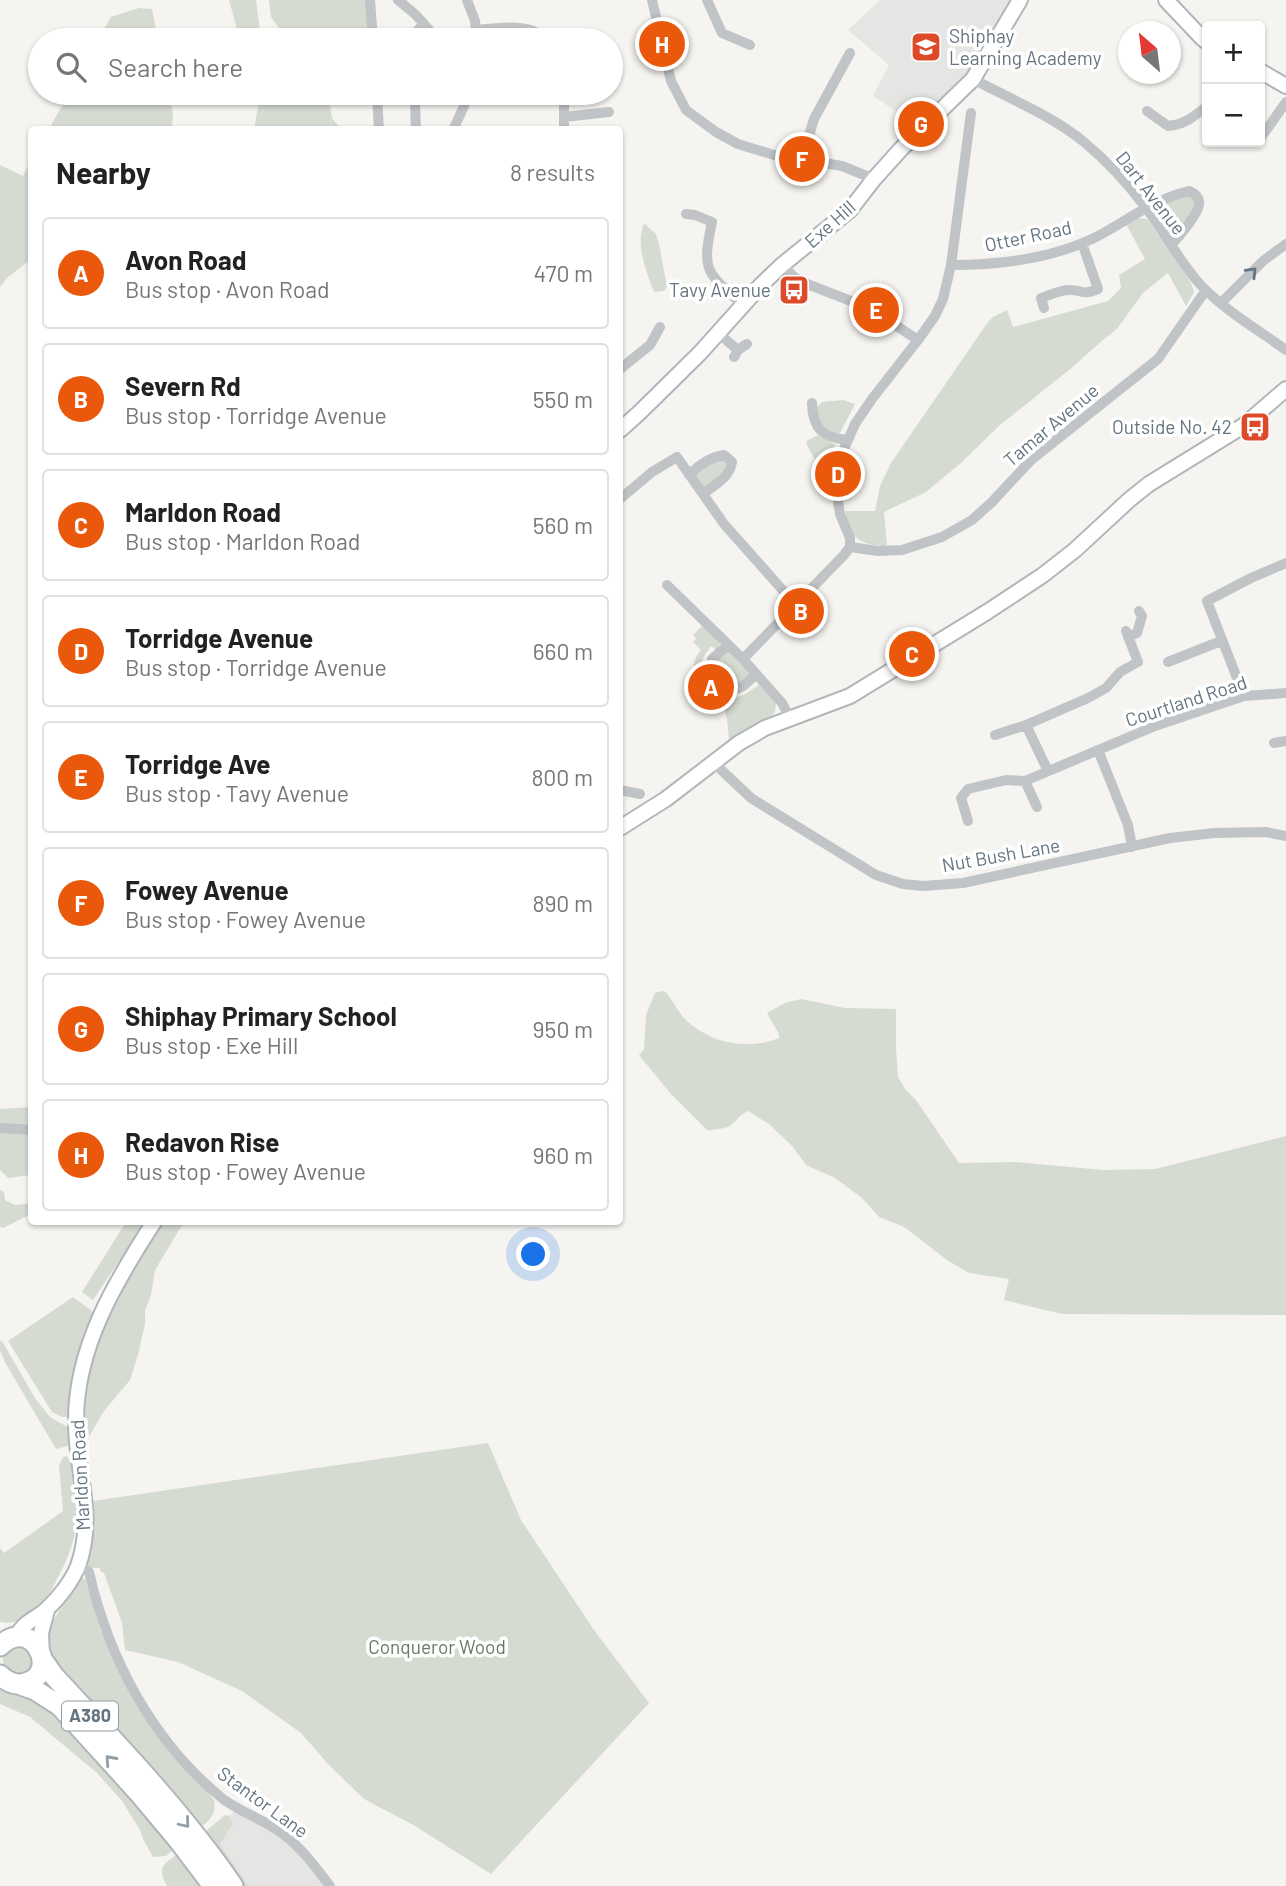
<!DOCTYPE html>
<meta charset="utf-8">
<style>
:root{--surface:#fff;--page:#f6f6f6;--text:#222;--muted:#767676;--line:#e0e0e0;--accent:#ea580c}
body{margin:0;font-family:Barlow,sans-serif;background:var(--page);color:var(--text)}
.controls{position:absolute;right:21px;top:21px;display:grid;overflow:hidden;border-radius:7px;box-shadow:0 2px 5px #0004}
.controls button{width:63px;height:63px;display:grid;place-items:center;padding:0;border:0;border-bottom:2px solid var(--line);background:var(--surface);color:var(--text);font:35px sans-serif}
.compass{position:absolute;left:1118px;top:21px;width:63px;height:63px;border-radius:50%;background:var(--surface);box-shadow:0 2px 5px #0004;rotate:332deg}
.you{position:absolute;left:534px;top:1255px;width:24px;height:24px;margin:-18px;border:5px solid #fff;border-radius:50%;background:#1a73e8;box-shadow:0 0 0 10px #1a73e833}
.badge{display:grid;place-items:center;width:46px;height:46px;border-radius:50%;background:var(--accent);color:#fff;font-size:23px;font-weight:700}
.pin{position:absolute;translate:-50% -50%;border:4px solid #fff;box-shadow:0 2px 7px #0006}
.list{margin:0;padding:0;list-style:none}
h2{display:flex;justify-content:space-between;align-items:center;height:91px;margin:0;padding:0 28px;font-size:30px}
h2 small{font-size:23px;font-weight:400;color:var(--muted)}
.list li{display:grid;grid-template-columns:46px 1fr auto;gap:21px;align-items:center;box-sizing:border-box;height:112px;margin:0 14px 14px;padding:0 14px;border:2px solid var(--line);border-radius:7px}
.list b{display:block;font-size:26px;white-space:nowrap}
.list p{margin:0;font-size:23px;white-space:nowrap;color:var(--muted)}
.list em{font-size:23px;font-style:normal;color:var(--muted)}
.icon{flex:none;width:38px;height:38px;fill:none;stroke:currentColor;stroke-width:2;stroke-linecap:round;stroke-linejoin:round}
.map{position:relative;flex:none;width:1286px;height:1886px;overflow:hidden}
.search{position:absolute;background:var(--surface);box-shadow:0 2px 5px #0004;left:28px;top:28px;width:595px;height:77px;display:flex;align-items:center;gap:18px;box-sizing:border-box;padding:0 24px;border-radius:38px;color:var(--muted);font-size:26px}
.panel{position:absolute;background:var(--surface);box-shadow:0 2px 5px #0004;left:28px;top:126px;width:595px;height:1099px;border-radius:7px}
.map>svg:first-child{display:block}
</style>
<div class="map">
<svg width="1286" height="1886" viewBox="0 0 1286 1886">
<rect width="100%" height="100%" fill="#f5f4f1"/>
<path fill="#e5e6e4" d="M880 0H1011L968 75 934 106 930 105 927 108 929 111 916 124 873 96 889 65 848 30Z
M235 1811 262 1824 293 1845 325 1886H248L220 1844 233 1824 229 1816Z"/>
<path fill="#d6dbd2" d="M229 0H256L261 40H240Z
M269 0H367L368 40H283L281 31 271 17Z
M139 8 152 9 158 40H98L111 17Z
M69 93H169L173 113 172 129H49Z
M256 93H328L332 118 341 129H254L259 101Z
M31 160V259L7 278 0 287V165L23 176Z
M1189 191 1199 199 1171 245 1146 208Z
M1138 218 1147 219 1191 283 1194 292 1186 306 1168 273 1143 293 1117 329 1103 340 1069 370 1000 425 961 463 926 492 884 512 887 546C860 546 850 538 845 511H875L880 486 891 463 988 322 993 317 1007 310 1013 327 1108 301 1121 288 1119 275 1145 259 1126 224Z
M644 223 656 234 659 244 667 287 664 291 654 292C646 270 635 245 644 223Z
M843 400 855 404 840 433 833 434 821 425 815 409 822 402Z
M818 435 835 444 828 479 816 462 806 443 808 440Z
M716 456 732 462 703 494 689 475Z
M703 625 719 641 720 645 716 650 711 646C707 652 701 659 701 666 699 683 717 701 734 698 744 696 751 690 759 685L776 702 775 712 771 717 729 740C728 731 728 715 723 707 711 691 680 674 701 650L693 642 696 639 693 635Z
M727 646 756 674 743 685H721L712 659Z
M661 991 666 992C673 1001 678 1012 685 1019 709 1043 748 1051 779 1038V1034L767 1013 785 1003 801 999 845 1008 896 1009V1048L898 1077 906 1090 916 1100 959 1163 1016 1162 1103 1170 1155 1169 1286 1136V1315L1062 1314 1004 1300 1009 1279 969 1273 947 1260 904 1227 879 1217 862 1198 835 1178 806 1165 792 1146 769 1124 748 1111C739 1114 736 1123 728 1127 722 1129 715 1129 709 1131L707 1130 670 1093 639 1055 644 1049 646 1015 655 993Z
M31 1107V1126L0 1124V1109Z
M0 1132 31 1133V1175L8 1178 0 1170Z
M0 1190 4 1192 5 1200 15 1205 31 1203V1214L3 1228 0 1227Z
M126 1222H145L93 1300 82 1292Z
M161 1222H184L155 1270 151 1295 145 1311V1324L138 1355 130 1380 104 1411 87 1440 80 1442 79 1424 93 1347 114 1301Z
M73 1297 96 1314 71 1417H62L52 1412 8 1341Z
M2 1341 35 1398 50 1417 69 1428 70 1442 67 1446 56 1449 6 1364 0 1351V1342Z
M488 1443 521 1520 594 1630 649 1703 491 1874 415 1826 364 1799 328 1764 301 1733 242 1691 178 1662 125 1650 122 1623 104 1573 101 1572 100 1568H91L87 1565V1561L93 1532V1501Z
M66 1456C75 1463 74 1475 75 1486 77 1499 77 1511 76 1524 74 1548 62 1570 51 1591 49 1595 47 1601 43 1605 32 1617 16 1625 0 1622V1548L4 1553 63 1511 59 1466 63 1457Z
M82 1578 85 1579 100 1629 131 1694 214 1800C217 1816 208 1822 196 1831L54 1668 45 1640 54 1619 78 1580Z
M28 1644 37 1665 20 1678 6 1671C1 1661 2 1654 10 1646Z
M0 1684 38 1695 176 1847 166 1856 153 1857 143 1839 140 1830 122 1801 97 1773 30 1717 0 1704Z
M225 1815 229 1816 233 1824 220 1844 248 1886H236L200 1836Z
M180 1852 205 1886H167C156 1866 164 1864 180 1852Z"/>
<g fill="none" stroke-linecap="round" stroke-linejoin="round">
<g stroke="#b0b6ba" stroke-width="18">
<path id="secondary" d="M1166 0 1202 38 1207 42
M1260 71 1286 86
M620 430 639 413 700 353 761 285 782 265 850 210 874 179 901 149 973 79 1020 0
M620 828 666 799 739 743 765 728 850 696 987 612 1043 575 1075 550 1129 500 1149 484 1243 426 1286 389
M15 1637C18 1633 22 1628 25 1625 32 1619 41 1615 47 1609 59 1598 72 1581 78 1566 96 1516 76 1473 76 1423 75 1349 115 1282 154 1222
M42 1655 41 1633 47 1610"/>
</g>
<g stroke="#b1b5b8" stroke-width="23">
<path id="highway" d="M0 1646C32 1614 62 1674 25 1683 15 1686 7 1682 0 1675
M42 1659 54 1676C116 1743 181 1810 233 1886
M18 1684 35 1690 60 1706 138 1792 179 1841 213 1886"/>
</g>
<path stroke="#c0c4c7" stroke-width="10" d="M370 0 373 40
M398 0 416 15 438 40
M467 0 475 21 477 40
M652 0 671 81 686 110 716 132 738 144 774 155 842 166 874 179
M707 0 722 33 750 45
M476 30C501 28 529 22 549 40
M413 40 415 33 424 24
M973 79C1010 99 1051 115 1084 142 1107 161 1128 184 1146 208 1164 232 1178 259 1198 282 1222 309 1257 329 1286 350
M377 93 379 130
M564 93V130
M415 101 416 130
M1147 111 1168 126C1184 125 1195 116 1207 106
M564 117 609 112
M453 130 470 93
M1260 139 1286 102
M802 159 814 119 850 53
M686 214 695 215 712 222C701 273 707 272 744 306
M782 265 794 277 802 282 869 308 918 340
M951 265C999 265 1055 258 1098 236 1128 220 1154 199 1189 191 1194 193 1199 196 1199 203 1200 212 1178 238 1171 245
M1221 303 1263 261 1286 244
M1044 308 1041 298C1050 295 1060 290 1069 290 1085 290 1080 296 1098 289L1082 243
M719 334 738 350
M734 357 738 350 747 344
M620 369 650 345 660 327
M812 403C813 429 822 437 847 440
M689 475C699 465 710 457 724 455L732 462C730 478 714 485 703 494
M620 499 652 472 677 457 724 524 795 604
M850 547 878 551 902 550 942 537 972 520 992 502 1031 460 1158 359 1206 290
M667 585 743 659 782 703 790 718
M1128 637 1137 633 1142 616 1139 611
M727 646 712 659C710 676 723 697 743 686 747 683 752 678 756 674
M743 659 844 555 850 547V538L840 514 837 495 838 474 844 449 855 424 872 399 918 340 935 316 943 299 951 265 971 113
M1168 662 1221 641
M1244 696 1207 601 1251 578 1286 563
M1026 725 1048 771
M995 735 1026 725 1088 698 1106 688 1120 672 1138 662 1126 631
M1274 743 1286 741
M1098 750 1128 825 1132 847
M714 763 751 798 876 875 903 884 923 886 963 883 1170 838 1214 833 1266 832 1286 836
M1025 781 1037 807
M620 790 640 794
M968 821 961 798 968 789 1006 780 1025 781 1155 726 1244 696 1286 693
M0 1128 32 1130
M78 1565 89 1572C109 1659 152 1741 223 1799 242 1813 265 1820 283 1834 302 1848 316 1868 330 1886"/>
<use href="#secondary" stroke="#fff" stroke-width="14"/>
<use href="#highway" stroke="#fff" stroke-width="19"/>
</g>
<defs><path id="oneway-chevron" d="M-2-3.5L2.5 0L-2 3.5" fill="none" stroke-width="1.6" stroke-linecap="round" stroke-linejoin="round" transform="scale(1.75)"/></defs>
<use stroke="#647581" href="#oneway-chevron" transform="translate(1252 272) rotate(-46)"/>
<g stroke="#929ea7">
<use href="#oneway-chevron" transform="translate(110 1760) rotate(-132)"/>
<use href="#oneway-chevron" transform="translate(185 1823) rotate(50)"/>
</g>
<defs>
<g id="school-square" transform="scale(1.575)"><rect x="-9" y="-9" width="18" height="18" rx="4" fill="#dd4a29" stroke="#fff"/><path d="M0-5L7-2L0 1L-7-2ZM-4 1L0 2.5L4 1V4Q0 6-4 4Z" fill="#fff"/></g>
<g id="bus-square" transform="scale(1.575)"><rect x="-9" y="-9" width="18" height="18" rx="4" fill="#dd4a29" stroke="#fff"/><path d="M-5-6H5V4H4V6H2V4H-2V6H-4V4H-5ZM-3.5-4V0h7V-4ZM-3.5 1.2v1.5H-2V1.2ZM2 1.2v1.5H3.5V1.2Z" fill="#fff"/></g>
</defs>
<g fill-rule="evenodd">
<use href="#school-square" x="926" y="47"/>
<use href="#bus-square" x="794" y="290"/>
<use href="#bus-square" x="1255" y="427"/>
</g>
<g text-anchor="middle" stroke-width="7" stroke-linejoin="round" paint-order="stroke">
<rect fill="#fff" stroke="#929ea7" stroke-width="2" x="62" y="1701.5" width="56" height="29" rx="5"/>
<g font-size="18" font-weight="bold" fill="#647581">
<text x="90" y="1722">A380</text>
</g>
<g font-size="19" fill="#647581" stroke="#fff" text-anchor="end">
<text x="949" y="43" text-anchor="start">Shiphay<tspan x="949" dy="22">Learning Academy</tspan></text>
<text x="771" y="297">Tavy Avenue</text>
<text x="1232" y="434">Outside No. 42</text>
</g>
<g font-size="19" fill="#647581" stroke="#fff">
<text transform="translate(1151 193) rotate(52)" y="7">Dart Avenue</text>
<text transform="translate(830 224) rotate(-42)" y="7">Exe Hill</text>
<text transform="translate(1028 236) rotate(-12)" y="7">Otter Road</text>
<text transform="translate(1051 425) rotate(-40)" y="7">Tamar Avenue</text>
<text transform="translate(1186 701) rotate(-18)" y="7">Courtland Road</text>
<text transform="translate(1001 855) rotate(-10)" y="7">Nut Bush Lane</text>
<text transform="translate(80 1475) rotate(-93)" y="7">Marldon Road</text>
<text transform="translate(263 1802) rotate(36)" y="7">Stantor Lane</text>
</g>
<g font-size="19" fill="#687863" stroke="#fff">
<text x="437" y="1654">Conqueror Wood</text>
</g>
</g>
</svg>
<div class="controls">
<button>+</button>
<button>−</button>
</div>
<svg class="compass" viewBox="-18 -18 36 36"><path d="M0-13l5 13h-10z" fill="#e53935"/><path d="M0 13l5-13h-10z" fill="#767676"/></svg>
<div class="you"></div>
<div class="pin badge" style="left:711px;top:687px">A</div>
<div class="pin badge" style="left:801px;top:611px">B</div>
<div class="pin badge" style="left:912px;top:654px">C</div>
<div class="pin badge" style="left:838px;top:474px">D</div>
<div class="pin badge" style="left:876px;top:310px">E</div>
<div class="pin badge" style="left:802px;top:159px">F</div>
<div class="pin badge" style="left:921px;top:124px">G</div>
<div class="pin badge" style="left:662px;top:44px">H</div>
<div class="search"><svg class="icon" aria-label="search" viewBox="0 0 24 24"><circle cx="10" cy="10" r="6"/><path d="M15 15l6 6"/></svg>Search here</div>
<section class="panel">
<h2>Nearby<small>8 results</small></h2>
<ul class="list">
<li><span class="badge">A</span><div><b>Avon Road</b><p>Bus stop · Avon Road</p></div><em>470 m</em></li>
<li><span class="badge">B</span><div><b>Severn Rd</b><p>Bus stop · Torridge Avenue</p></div><em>550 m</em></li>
<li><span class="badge">C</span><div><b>Marldon Road</b><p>Bus stop · Marldon Road</p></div><em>560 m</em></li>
<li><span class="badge">D</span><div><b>Torridge Avenue</b><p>Bus stop · Torridge Avenue</p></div><em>660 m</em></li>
<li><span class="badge">E</span><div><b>Torridge Ave</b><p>Bus stop · Tavy Avenue</p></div><em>800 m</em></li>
<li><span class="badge">F</span><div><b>Fowey Avenue</b><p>Bus stop · Fowey Avenue</p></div><em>890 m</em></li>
<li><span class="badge">G</span><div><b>Shiphay Primary School</b><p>Bus stop · Exe Hill</p></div><em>950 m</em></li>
<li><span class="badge">H</span><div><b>Redavon Rise</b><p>Bus stop · Fowey Avenue</p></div><em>960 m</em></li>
</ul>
</section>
</div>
